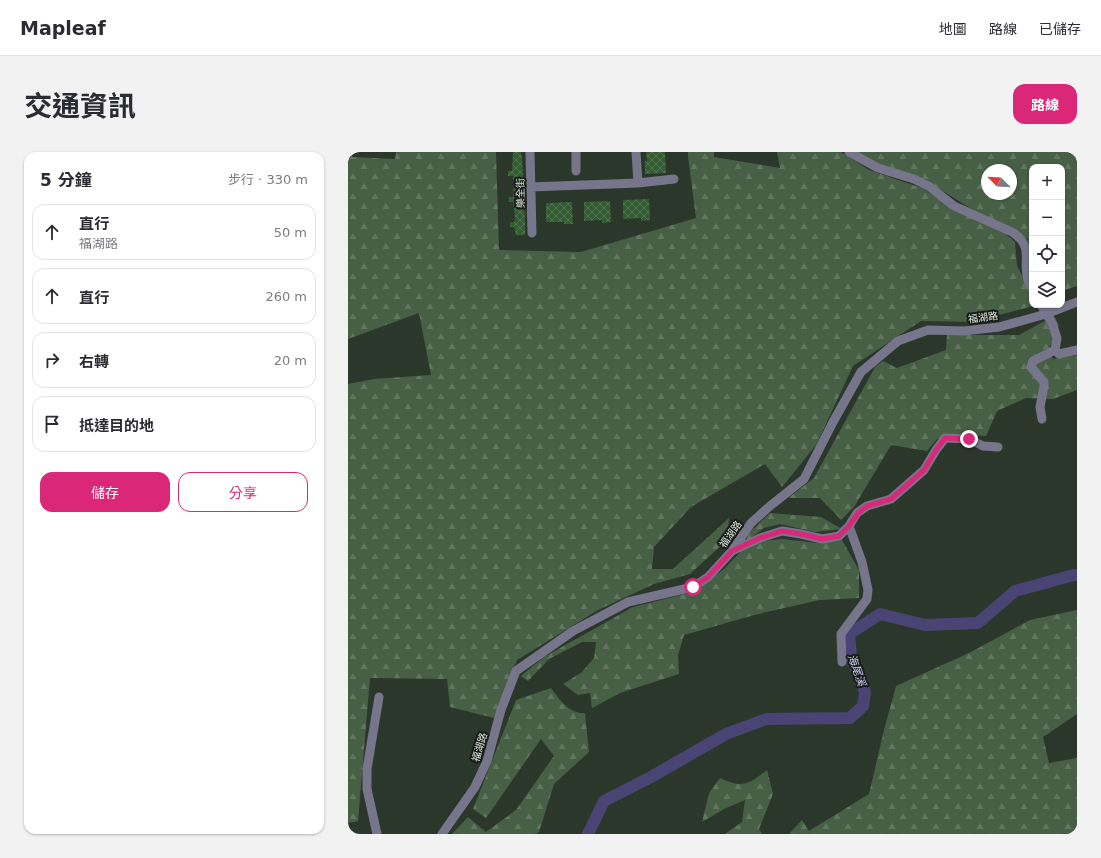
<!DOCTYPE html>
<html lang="zh-TW">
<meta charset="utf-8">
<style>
:root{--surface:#fff;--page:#f2f2f3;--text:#2b2b33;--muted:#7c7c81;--line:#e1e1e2;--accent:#db2777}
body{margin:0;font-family:"DejaVu Sans","Noto Sans TC",sans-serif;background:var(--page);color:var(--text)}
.controls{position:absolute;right:12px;top:12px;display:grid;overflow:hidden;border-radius:8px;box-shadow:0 1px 3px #0004}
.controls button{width:36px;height:36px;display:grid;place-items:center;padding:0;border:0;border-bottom:1px solid var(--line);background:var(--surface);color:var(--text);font:20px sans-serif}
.compass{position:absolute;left:633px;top:12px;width:36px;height:36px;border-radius:50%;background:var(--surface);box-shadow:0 1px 3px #0004;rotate:294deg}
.stop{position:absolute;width:12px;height:12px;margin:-9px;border:3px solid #db2777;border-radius:50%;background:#fff}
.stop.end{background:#db2777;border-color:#fff;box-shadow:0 1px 4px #0008}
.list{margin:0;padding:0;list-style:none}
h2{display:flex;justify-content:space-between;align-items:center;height:52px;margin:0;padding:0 16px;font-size:17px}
h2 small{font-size:13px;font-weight:400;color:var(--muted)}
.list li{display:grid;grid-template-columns:26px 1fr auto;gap:12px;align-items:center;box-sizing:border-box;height:56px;margin:0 8px 8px;padding:0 8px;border:1px solid var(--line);border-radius:12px}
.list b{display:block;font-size:15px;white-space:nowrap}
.list p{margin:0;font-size:13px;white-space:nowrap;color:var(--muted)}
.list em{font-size:13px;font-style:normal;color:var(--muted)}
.actions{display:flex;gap:8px;padding:12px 16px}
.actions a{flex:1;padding:9px 0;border:1px solid var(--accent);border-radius:12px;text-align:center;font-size:14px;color:var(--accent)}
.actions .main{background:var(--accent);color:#fff}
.icon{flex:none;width:22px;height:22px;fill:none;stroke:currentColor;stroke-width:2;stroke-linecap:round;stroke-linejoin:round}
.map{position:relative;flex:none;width:729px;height:682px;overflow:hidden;border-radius:12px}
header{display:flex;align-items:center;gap:24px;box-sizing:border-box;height:56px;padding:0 20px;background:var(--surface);border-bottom:1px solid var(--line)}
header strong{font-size:19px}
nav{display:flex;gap:22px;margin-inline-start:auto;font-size:14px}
.intro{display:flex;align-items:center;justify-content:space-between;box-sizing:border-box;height:96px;padding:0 24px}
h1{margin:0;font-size:28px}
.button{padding:10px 18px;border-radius:12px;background:var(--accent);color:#fff;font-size:14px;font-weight:700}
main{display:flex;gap:24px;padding:0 24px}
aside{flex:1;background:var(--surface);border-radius:12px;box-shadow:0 1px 3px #0004}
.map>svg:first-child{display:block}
</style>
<header>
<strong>Mapleaf</strong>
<nav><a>地圖</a><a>路線</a><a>已儲存</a></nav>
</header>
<div class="intro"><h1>交通資訊</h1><a class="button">路線</a></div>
<main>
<aside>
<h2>5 分鐘<small>步行 · 330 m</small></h2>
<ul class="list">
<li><svg class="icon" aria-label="ahead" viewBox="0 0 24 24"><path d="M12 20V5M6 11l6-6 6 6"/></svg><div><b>直行</b><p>福湖路</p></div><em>50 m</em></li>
<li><svg class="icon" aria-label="ahead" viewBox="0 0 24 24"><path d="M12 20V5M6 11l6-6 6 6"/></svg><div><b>直行</b></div><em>260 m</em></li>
<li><svg class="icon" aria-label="right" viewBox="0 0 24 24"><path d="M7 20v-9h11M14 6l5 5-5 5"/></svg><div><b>右轉</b></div><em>20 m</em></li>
<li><svg class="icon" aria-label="arrive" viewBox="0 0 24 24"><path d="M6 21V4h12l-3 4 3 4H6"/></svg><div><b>抵達目的地</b></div></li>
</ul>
<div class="actions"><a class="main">儲存</a><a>分享</a></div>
</aside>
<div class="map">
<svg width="729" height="682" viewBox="0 0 729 682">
<defs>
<pattern id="forest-firs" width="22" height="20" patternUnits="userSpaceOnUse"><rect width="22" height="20" fill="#475f45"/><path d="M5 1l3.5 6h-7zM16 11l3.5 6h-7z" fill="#61765f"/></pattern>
<pattern id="building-cross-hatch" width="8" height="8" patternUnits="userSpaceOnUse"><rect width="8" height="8" fill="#345c33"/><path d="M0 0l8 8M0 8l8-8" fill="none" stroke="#517350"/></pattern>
</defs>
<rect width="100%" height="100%" fill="#2c372b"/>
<path fill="url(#forest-firs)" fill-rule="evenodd" d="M48 0H148L151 98 233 100 348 66 340 5V0H366V5L432 16 429 0H493L521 18 574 36 612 60 652 77 667 90 669 114 684 143V153H689L624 170 573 169 505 214 468 293 434 335 417 312 343 355 306 395 304 417H325L381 366 379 388 342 422 306 432 250 458 169 508 146 566 102 555 99 527 22 526 10 669 0 671V232L26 227 83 223 71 161 0 187V2L5 5 47 7Z
M506 0H729V134L714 139V15H684V125L680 87 665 78 628 60 576 27 535 15ZM639 18H663V42H639Z
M706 164 711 173 699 202 706 207 729 203V238L705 247 678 246 649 259 638 284 619 283 589 287 579 299 543 293 506 355 493 368 472 346H440L466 326 527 215 535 209 549 216 598 198 599 183H671Z
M422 361 473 365 494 377 467 380 432 372 416 376 397 390 402 380Z
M435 387 469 391 494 388 511 418V446L472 448 410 462 336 483 330 503 331 522 272 541 244 556 242 541 230 543 215 532 234 520 246 506 248 490H234L201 507 180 529 173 524 196 505 285 455 345 440 376 417 402 390Z
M729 458V562L695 585 701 611 729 606V682H441L454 668 461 679 521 642 536 578 548 534 621 501 682 468Z
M203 536C212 548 221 562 237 561L241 600 206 632 191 680 188 682H104L120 665 138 680 168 658 206 604 193 587 138 666 125 657 168 548Z
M419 618 425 642 411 677 414 682H377L394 670 397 648 376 657 354 670 361 641 372 626C395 637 401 632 419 618Z"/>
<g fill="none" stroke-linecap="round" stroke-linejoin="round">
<path stroke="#494474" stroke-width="12" d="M240 682 256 649 303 625 378 582 418 567 502 566 515 554 517 540 503 505 501 482 532 462 577 473 630 471 667 439 726 423H729"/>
</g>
<path fill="url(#building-cross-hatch)" d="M165 0H173V4H174L177 69V82L176 83H168L166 75H162V70H166L167 66 165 50H161V45H165L166 28H165V24H160V19H164Z
M298 0H317L318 21 297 22V9H299Z
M301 47 302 68 293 69V66L275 67V48Z
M262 49 263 70 254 71V68L236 69V50Z
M224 50 225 72H216V70H198V51Z"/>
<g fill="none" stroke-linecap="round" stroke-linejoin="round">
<path stroke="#76758c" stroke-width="9" d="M182 0 184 81
M228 0V19
M288 0 290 31
M501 0 530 16 566 27 582 35 606 54 664 80C687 95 674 107 680 128 681 131 683 134 684 136
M182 35 290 31 326 27
M693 153 704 171 709 186 707 198 711 202 729 198
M694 267 692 255 696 234V230L683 215 685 209 707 198
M386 398 412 386 434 379 453 382 474 387 491 384 501 374 509 361 519 354 543 347 576 318 588 298 597 286 621 287 635 294 650 295
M494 510 493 482 519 447 520 438 514 410 501 374
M29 682 19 637V617L31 545
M94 682 127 635 139 609 153 558 168 519 225 479 280 450 345 435 360 425 384 399 403 371 422 354 456 327 485 270 513 220 550 189 580 178 616 179 651 175 698 162 729 150"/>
</g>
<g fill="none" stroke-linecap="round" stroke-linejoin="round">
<path stroke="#db2777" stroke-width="5" d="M345 435 360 425 384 399 412 386 434 379 453 382 474 387 491 384 501 374 510 361 519 354 543 347 576 318 588 298 597 286 621 287"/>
</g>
<g text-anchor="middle" stroke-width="4" stroke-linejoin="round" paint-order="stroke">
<g font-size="10" fill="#dce3db" stroke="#181d17">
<text transform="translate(172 41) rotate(-91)" y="4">樂全街</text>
<text transform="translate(635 165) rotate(-7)" y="4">福湖路</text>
<text transform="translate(382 382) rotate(-54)" y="4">福湖路</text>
<text transform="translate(131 595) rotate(-73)" y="4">福湖路</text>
</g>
<g font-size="11" font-style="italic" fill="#cac8f7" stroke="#181d17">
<text transform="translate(509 518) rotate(71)" y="4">海尾溪</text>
</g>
</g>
</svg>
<div class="controls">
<button>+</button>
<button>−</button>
<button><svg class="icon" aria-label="locate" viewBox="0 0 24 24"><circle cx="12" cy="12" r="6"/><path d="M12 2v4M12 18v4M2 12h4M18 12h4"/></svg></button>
<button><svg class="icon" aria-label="layers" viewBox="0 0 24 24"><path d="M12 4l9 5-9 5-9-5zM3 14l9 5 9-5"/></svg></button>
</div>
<svg class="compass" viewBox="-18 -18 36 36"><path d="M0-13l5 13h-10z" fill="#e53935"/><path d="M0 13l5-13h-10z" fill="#7c7c81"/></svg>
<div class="stop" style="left:345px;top:435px"></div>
<div class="stop end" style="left:621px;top:287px"></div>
</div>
</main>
